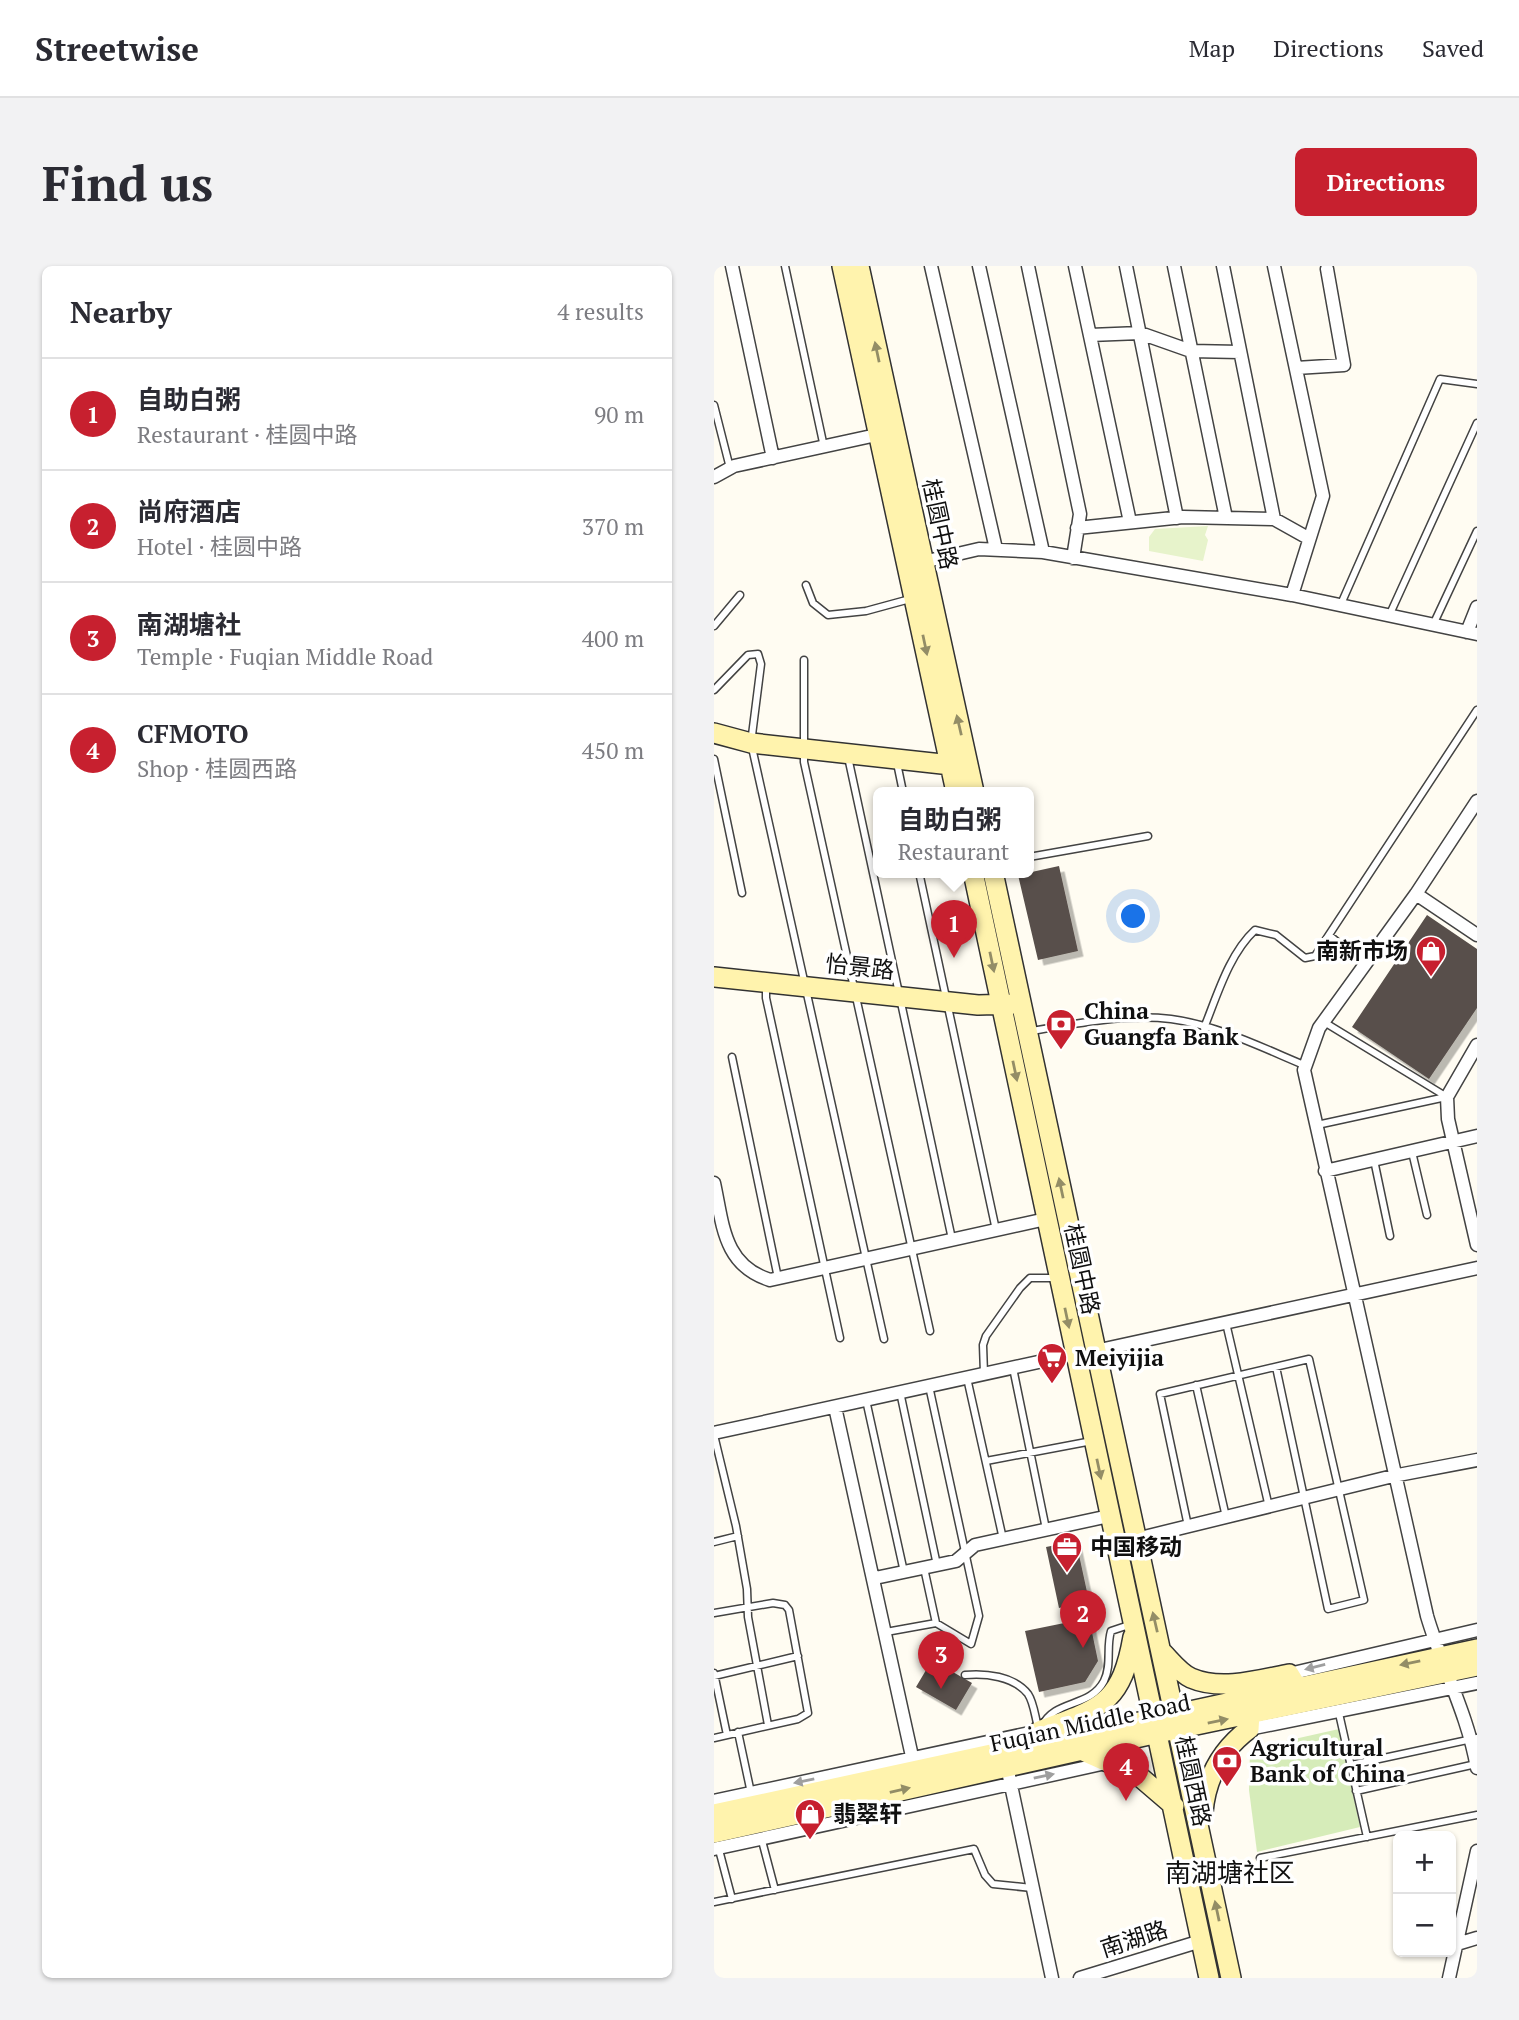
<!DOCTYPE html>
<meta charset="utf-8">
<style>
:root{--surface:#fff;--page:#f2f2f3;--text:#2b2b33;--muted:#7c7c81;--line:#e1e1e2;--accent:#c7202f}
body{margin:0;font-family:"PT Serif","Noto Sans SC",serif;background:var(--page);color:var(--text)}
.controls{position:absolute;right:21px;bottom:21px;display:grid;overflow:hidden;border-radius:10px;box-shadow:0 2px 5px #0004}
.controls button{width:63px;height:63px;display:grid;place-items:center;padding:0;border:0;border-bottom:2px solid var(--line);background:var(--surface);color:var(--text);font:35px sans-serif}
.you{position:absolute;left:420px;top:651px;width:24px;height:24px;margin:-18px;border:5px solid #fff;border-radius:50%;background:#1a73e8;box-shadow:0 0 0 10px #1a73e833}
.badge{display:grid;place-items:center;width:46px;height:46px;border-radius:50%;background:var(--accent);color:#fff;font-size:23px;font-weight:700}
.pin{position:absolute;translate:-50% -58px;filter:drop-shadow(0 2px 4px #0008)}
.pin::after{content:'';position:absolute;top:37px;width:24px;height:21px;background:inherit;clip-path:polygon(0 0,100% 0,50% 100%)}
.popup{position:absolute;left:159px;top:521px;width:161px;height:91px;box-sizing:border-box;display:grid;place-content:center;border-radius:10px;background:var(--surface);filter:drop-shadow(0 2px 5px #0005);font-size:23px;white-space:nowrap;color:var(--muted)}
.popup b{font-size:26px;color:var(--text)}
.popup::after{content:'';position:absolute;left:50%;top:100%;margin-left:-14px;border:14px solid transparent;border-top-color:var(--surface)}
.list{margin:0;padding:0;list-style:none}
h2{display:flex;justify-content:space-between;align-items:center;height:91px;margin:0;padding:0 28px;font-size:30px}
h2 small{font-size:23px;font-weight:400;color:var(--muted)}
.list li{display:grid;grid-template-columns:46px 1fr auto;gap:21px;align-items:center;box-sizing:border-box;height:112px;padding:0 28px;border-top:2px solid var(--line)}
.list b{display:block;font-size:26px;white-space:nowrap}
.list p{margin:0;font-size:23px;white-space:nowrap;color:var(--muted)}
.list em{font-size:23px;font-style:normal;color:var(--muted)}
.map{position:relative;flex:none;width:763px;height:1712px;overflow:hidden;border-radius:10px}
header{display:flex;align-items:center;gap:42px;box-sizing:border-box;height:98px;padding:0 35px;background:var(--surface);border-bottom:2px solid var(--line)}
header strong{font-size:33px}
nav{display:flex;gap:38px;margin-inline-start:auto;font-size:24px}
.intro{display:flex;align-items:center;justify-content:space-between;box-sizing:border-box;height:168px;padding:0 42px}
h1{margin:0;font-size:49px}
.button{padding:18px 32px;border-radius:10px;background:var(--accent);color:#fff;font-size:24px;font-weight:700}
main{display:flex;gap:42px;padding:0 42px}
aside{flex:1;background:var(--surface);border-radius:10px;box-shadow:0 2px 5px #0004}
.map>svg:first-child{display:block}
</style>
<header>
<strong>Streetwise</strong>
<nav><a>Map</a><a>Directions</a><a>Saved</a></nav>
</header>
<div class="intro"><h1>Find us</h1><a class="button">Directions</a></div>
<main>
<aside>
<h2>Nearby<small>4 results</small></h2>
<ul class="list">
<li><span class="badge">1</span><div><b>自助白粥</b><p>Restaurant · 桂圆中路</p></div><em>90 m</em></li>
<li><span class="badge">2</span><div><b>尚府酒店</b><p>Hotel · 桂圆中路</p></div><em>370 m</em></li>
<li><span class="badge">3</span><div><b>南湖塘社</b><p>Temple · Fuqian Middle Road</p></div><em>400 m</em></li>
<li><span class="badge">4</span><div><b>CFMOTO</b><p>Shop · 桂圆西路</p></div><em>450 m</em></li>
</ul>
</aside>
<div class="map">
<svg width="763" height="1712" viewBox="0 0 763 1712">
<defs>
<filter id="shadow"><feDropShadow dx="5.5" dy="5.5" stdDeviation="0" flood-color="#0004"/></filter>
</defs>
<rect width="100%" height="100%" fill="#fffcf2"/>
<path fill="#d6ecb9" d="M625 1463 646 1561 543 1586 535 1524 536 1483Z"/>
<path fill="#e7f3cb" d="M494 260 491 269 494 274 489 295 435 285V271L441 263Z"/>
<path fill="#59504b" filter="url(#shadow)" d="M345 600 364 685 324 694 304 609Z
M713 649 763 683V742L715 813 638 761Z
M362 1275 375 1335 345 1342 332 1281Z
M375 1352 384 1395 371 1416 325 1426 311 1365Z
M218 1394 258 1417 242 1444 202 1421Z"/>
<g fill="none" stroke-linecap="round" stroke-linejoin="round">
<g stroke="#434343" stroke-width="9">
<path id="lane" d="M71 0 110 181
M0 139 16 202
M92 319 99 337 114 349 152 345 196 333
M627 338 726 113 763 118
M675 350 763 157
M719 359 763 265
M0 360 26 329
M90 394V496L216 1065
M0 424 34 389 44 388 47 398 37 477 170 1073
M134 491 238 973
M0 493 28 627
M183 497 189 526
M315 591 434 570
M205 606 282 964
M615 669 651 699
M52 718V732L126 1072
M610 756 733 831
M490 762C503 730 515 688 541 664L562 669 591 692 601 690 763 444
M318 765C363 757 412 748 457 753 503 759 549 782 590 799
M18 791 64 1012
M603 859 732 831
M698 886 713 949
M660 894 676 970
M512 1057 555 1241
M299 1102 332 1263
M270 1108 269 1079 272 1070 306 1022 316 1012H343
M253 1112 289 1273
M482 1119 512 1251
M186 1126 223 1299
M152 1134 190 1306
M0 1169 22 1260 33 1323 34 1351 54 1459
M272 1195 378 1175
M474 1260 446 1128 595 1093 650 1334 614 1343 562 1101
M0 1276 24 1270
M210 1302 222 1357
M0 1347 59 1337 71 1339 75 1344 94 1447 84 1453 0 1472
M172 1366 222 1357 257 1378 265 1350 215 1120
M0 1407 13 1469
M251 1409C271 1407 300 1410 314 1428 320 1437 321 1451 324 1461
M0 1410 84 1390
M624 1443 653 1571
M328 1460C341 1433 376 1442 390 1415 398 1399 392 1381 397 1365L418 1358
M24 1466 37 1527
M637 1499 763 1472
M642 1525 762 1498
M47 1571 61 1624
M4 1580 18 1633
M546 1592 763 1549
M0 1636 260 1583 271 1609 279 1618 318 1622"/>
</g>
<g stroke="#434343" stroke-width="15">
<path id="street" d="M18 0 59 192
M217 0 282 283
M265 0 329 286
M314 0 366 248 359 292
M361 0 416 256
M412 0 463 252
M460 0 512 252
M509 0 560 253
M560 0 609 230 578 329
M376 69 426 67 477 85 526 86
M582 102 630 99 613 3
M0 211 20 200 167 168
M363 262 469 251 560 253 594 272
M209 296 265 283 329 286 578 329 763 368
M753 366 763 341
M763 535 702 628 605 762 590 804 713 1350C728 1401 754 1449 763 1502
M702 628 763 669
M763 779 733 831 734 853 763 979
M611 905 763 870
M0 917C9 958 9 999 56 1014L332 953
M381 1085 763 1002
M121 1141 201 1504
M0 1167 361 1088
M422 1273 679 1210 763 1194
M161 1312 242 1295 261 1279 395 1250
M575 1408 763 1364
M535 1463 763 1417
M295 1510 338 1712
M0 1535 325 1465
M0 1583 392 1497
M743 1678 763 1672
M366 1712 487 1675
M735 1712 763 1585"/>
</g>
<g stroke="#323232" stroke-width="22">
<path id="secondary" d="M128 0 242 526
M145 0 260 526
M0 467 37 477 237 499
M259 606 495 1712
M279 606 517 1712
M0 711 264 739 298 738
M449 1387C457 1395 466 1407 477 1412 507 1425 545 1414 575 1408L583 1421
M325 1465C385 1442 407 1440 419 1371
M367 1484 425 1510 460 1540
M489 1546C492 1512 507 1484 535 1463L536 1448
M0 1548 763 1383
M0 1567 444 1467 763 1400"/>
</g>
<use href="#lane" stroke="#fff" stroke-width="6"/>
<use href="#street" stroke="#fff" stroke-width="12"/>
<use href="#secondary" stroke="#fff3ad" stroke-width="19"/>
</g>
<defs><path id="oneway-solid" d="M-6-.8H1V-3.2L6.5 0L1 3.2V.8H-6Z" transform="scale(1.75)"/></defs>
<g fill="#938d66">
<use href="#oneway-solid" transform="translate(163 86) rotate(-102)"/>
<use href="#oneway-solid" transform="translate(211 379) rotate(78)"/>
<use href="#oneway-solid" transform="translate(245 459) rotate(-103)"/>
<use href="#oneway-solid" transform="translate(278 696) rotate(78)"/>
<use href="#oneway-solid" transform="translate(301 805) rotate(78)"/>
<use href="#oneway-solid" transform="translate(347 922) rotate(-102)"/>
<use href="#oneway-solid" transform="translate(353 1052) rotate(78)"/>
<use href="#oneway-solid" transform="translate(385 1203) rotate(78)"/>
<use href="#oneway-solid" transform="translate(441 1356) rotate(-103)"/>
<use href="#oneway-solid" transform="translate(696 1397) rotate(168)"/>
<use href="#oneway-solid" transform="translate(504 1455) rotate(-12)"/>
<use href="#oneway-solid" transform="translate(186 1524) rotate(-13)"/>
<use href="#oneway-solid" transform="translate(503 1645) rotate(-102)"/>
</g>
<g fill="#9f9f9f">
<use href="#oneway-solid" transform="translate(601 1401) rotate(166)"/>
<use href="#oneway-solid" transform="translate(330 1510) rotate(-12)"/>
<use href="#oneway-solid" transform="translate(90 1515) rotate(168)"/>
</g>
<defs>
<g id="shop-pin" transform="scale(1.575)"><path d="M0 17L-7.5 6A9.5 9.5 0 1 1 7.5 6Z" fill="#c7202f" stroke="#fff"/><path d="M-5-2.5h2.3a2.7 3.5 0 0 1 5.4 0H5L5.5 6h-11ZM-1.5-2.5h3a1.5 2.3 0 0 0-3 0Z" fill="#fff"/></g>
<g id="bank-pin" transform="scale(1.575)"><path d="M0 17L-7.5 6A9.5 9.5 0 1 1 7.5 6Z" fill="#c7202f" stroke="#fff"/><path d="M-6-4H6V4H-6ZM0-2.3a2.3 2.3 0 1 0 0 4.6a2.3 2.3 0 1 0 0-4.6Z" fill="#fff"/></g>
<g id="supermarket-pin" transform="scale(1.575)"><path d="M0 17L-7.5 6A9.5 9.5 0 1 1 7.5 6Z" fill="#c7202f" stroke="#fff"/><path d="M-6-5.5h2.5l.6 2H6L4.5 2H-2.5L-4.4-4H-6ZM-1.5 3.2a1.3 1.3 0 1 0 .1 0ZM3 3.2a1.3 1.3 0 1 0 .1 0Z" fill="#fff"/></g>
<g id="office-pin" transform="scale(1.575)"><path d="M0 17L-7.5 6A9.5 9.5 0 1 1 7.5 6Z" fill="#c7202f" stroke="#fff"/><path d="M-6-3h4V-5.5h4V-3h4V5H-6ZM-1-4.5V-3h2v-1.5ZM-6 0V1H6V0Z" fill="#fff"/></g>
</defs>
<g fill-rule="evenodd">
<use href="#shop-pin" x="717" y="685"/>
<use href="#bank-pin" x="347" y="758"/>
<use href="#supermarket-pin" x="338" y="1092"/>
<use href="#office-pin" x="353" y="1281"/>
<use href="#bank-pin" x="513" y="1495"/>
<use href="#shop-pin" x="96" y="1548"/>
</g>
<g text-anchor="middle" stroke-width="7" stroke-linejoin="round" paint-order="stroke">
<g font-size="23" fill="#101010" stroke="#fff">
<text transform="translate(226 258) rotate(78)" y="8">桂圆中路</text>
<text transform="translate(146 701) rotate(6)" y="8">怡景路</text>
<text transform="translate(368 1003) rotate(78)" y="8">桂圆中路</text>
<text transform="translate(376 1457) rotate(-12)" y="8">Fuqian Middle Road</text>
<text transform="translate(479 1515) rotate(78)" y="8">桂圆西路</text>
<text transform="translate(420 1673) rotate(-18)" y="8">南湖路</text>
</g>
<g font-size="23" font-weight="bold" fill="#101010" stroke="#fff" text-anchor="start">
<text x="694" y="693" text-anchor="end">南新市场</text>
<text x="370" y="753">China<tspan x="370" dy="26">Guangfa Bank</tspan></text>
<text x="361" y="1100">Meiyijia</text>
<text x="376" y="1289">中国移动</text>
<text x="536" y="1490">Agricultural<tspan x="536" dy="26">Bank of China</tspan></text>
<text x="119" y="1556">翡翠轩</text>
</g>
<g font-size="26" fill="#101010" stroke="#fff">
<text x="516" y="1616">南湖塘社区</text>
</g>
</g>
</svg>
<div class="controls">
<button>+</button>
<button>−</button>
</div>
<div class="you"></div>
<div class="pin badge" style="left:240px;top:692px">1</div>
<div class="popup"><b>自助白粥</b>Restaurant</div>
<div class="pin badge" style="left:369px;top:1382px">2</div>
<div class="pin badge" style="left:227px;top:1423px">3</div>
<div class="pin badge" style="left:412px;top:1535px">4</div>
</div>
</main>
